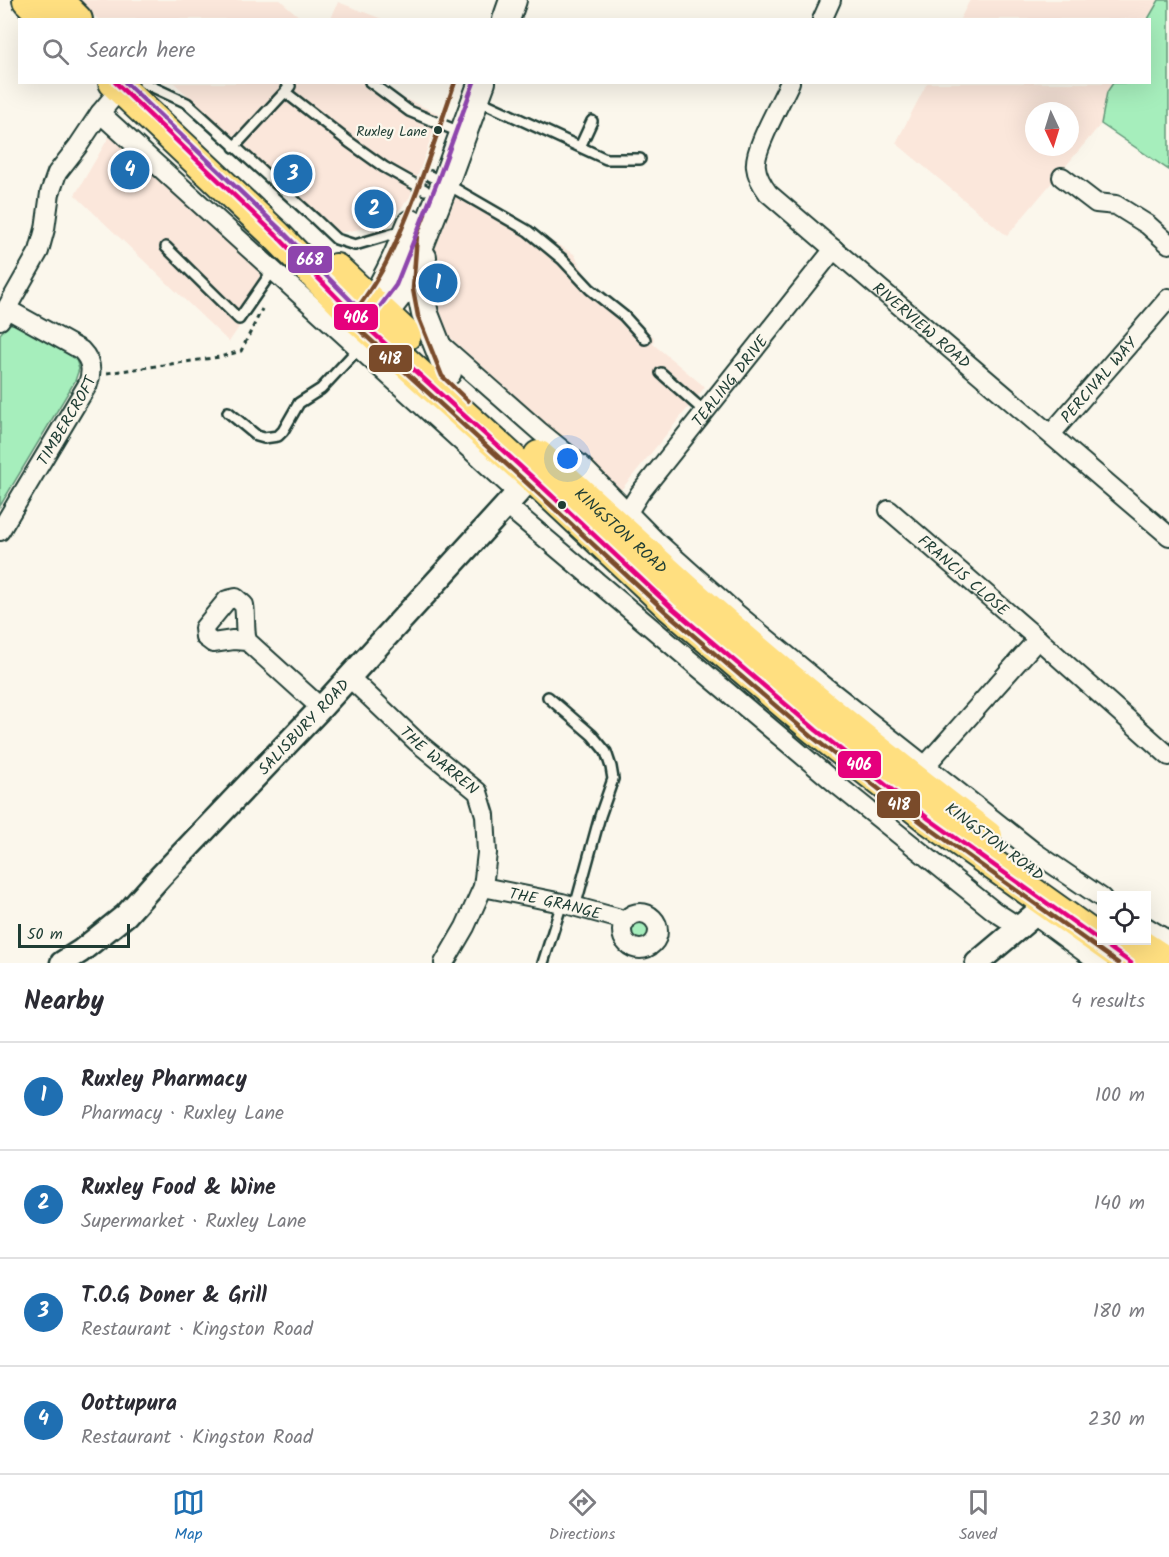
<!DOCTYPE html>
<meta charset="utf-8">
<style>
:root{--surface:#fff;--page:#f2f2f3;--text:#2b2b33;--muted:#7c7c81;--line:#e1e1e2;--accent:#1f6fb2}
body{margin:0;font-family:Kalam,sans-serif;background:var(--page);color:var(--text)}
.controls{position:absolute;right:18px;bottom:18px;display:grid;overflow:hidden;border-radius:0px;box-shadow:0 6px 24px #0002}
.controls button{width:54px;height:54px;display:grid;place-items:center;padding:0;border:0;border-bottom:2px solid var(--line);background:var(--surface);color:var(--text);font:30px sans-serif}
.compass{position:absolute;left:1025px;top:102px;width:54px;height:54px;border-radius:50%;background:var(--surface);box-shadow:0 6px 24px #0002;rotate:176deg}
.scale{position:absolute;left:18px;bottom:15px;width:112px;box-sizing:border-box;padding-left:6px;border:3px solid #1f3d34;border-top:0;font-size:16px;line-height:21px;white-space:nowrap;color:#1f3d34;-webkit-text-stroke:4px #fbf7ec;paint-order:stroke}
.you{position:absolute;left:568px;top:459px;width:21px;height:21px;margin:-15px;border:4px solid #fff;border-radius:50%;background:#1a73e8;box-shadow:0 0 0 9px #1a73e833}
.badge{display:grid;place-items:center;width:39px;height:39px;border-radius:50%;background:var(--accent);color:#fff;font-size:20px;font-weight:700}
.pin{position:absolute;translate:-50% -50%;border:3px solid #fff;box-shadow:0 2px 6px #0006}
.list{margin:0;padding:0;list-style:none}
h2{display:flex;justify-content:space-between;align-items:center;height:78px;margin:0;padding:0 24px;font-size:26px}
h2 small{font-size:20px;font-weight:400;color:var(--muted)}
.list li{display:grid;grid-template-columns:39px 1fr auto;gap:18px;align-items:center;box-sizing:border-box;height:108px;padding:0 24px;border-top:2px solid var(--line)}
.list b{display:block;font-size:22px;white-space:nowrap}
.list p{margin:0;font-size:20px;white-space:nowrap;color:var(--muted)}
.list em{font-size:20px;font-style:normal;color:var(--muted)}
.icon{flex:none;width:33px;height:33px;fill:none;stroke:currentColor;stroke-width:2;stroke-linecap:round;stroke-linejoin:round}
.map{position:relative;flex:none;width:1169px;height:963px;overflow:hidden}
.search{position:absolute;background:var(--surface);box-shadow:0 6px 24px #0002;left:18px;right:18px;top:18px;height:66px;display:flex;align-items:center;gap:15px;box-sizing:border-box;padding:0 21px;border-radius:0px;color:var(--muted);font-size:22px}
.sheet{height:510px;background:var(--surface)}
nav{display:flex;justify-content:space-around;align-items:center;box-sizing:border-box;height:84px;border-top:2px solid var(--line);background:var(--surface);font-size:16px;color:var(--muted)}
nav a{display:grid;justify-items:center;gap:3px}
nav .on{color:var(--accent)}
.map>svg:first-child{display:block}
</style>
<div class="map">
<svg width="1169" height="963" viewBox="0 0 1169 963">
<rect width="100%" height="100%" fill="#fbf7ec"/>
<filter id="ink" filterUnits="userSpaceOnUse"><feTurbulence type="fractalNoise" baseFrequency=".0167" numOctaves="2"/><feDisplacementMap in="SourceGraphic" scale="12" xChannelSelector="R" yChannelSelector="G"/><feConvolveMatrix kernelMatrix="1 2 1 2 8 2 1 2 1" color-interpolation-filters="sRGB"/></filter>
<g filter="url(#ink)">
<path fill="#fbe7db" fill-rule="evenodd" d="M78 0H280L302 19H98Z
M970 0H1159L1148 19H960Z
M338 2 382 19H331Z
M174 83H380L403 98 442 115 411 196 388 223 340 233Z
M927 83H1113L1107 92 1101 124 1007 236 896 143ZM1034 111H1070V147H1034Z
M113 130 263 272 268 284 229 342 75 195Z
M453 185 574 254 594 290 654 337 653 344 705 387 621 490 454 341 436 322 426 265Z"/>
<path fill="#a6eebc" stroke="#629678" stroke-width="1.5" d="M1159 0H1169V170L1101 124 1107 92 1113 83 1150 82V20L1148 19Z
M9 324H20L75 356 79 369 75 381 0 506V334Z
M631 930a10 10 0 1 1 20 0a10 10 0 1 1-20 0Z"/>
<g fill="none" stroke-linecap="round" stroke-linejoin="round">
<g stroke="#1f3d34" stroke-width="14">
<path id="service" d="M370 82 409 111 462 133
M144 83 187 103 315 219 336 239 355 245 402 231
M285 92 349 142 384 167 425 190
M478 100 606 159H640
M234 147 285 92 290 86 286 82
M580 147 592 121
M430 176 445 183 528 231 562 259 590 289 624 316 645 339
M166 247 239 319 273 270
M661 373 704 411
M228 412 257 436 264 438 278 436 283 431 299 403 321 389 359 348
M548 697 592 735 606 752 611 767 613 779 600 816 575 907
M543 963 562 903"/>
</g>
<g stroke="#1f3d34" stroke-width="22">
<g id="minor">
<path d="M822 20 831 0"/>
<path id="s1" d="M790 82C782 101 753 149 756 167 757 177 762 185 768 193L1169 536"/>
<path d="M100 113 517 492"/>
<path d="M1062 177 1096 203 1116 205 1148 225 1169 244"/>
<path d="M0 320 39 251 45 229 50 193 57 173 78 146 100 113 120 89"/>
<path d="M438 342 539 431 581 465 656 541 736 613 818 681 1033 851 1102 898"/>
<path id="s2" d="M1051 434 1169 298"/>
<path d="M506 505 840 787 994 911 1019 927"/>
<path id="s3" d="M889 510 1038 639 1169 756"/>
<path id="s4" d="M628 512 640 493 834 249"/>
<path id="s5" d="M0 531 88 384C93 370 91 360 81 350L7 309"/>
<path d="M247 641C244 629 246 617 244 605L236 598 227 600 204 628 205 637 213 643 233 640 247 641 321 708"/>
<path id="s6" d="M349 677 417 742 478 792 485 815 487 853 483 887 465 927 444 963"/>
<path d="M925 766 1038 639"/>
<path id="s7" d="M483 887 562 903 617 918 625 922"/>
<circle cx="640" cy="931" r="18"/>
<path d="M1034 915 1099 963"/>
<path d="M1146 927 1169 941"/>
</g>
</g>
<g stroke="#1f3d34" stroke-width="27">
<g id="tertiary">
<path id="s8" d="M62 963 81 951 126 915 160 877 321 708 532 477"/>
<path d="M977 963 1034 915 1048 905"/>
</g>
</g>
<g stroke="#1f3d34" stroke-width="30">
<path id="secondary" d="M506 20 513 0
M423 257 420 290 425 314 448 372
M361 318C383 289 397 257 411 223
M373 328 403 289 445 183 482 82"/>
</g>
<g stroke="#1f3d34" stroke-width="34">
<g id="trunk">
<path d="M28 0 48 20"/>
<path d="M57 0 77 20"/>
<path d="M114 82 277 236 359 320 532 477 671 607 816 730 929 819 1131 963"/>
<path d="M336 269 406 335"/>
<path id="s9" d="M539 456C589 500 638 546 688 591 784 676 885 758 987 836"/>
<path d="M1133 940 1168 963"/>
</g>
</g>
<path stroke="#1f3d34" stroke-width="3" stroke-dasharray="4.5 4.5" stroke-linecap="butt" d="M107 373 220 357 241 351 262 309"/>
<use href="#service" stroke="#fbf7ec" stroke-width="9"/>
<use href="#minor" stroke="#fbf7ec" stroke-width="18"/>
<use href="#tertiary" stroke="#fbf7ec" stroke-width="22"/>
<use href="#secondary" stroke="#fbf7ec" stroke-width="26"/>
<use href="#trunk" stroke="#ffdf80" stroke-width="30"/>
<g stroke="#fbf7ec" stroke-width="9">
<path id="bus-1" d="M115 82 277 236 359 320 532 477 671 607 816 730 929 819 1131 963"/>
</g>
<g stroke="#fbf7ec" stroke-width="9">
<path id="bus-2" d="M455 82C434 142 415 204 387 261 377 281 365 298 352 316V320L353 324 527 483 666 612 811 736 925 825 1118 963
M425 214 417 235 413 289 418 316 442 376 468 401"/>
</g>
<g stroke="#fbf7ec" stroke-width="9">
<path id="bus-3" d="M125 82 282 231 370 320 396 285 438 180 474 82"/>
</g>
<use href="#bus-1" stroke="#e5007d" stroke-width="4.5"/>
<use href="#bus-2" stroke="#7a4b2a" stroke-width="4.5"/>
<use href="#bus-3" stroke="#8e44ad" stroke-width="4.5"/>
</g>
</g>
<g fill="#1f3d34" stroke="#fbf7ec" stroke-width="2">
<circle cx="438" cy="130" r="5"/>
<circle cx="562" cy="505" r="5"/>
</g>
<g text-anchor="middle" stroke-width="4.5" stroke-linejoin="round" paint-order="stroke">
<g font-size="14" fill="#1f3d34" stroke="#fbf7ec" text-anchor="end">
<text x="427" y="136">Ruxley Lane</text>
</g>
<g font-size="16" fill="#1f3d34" stroke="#fbf7ec">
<text dy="6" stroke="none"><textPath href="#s1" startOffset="324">RIVERVIEW ROAD</textPath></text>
<text dy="6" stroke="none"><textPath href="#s4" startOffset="166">TEALING DRIVE</textPath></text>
<text dy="6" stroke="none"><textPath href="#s2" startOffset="72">PERCIVAL WAY</textPath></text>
<text dy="6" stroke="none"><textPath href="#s5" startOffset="129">TIMBERCROFT</textPath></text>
<text dy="6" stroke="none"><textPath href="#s9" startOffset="111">KINGSTON ROAD</textPath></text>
<text dy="6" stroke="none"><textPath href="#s3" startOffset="99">FRANCIS CLOSE</textPath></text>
<text dy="6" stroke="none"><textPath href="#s8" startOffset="339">SALISBURY ROAD</textPath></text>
<text dy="6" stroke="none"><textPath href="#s6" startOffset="123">THE WARREN</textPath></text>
<text transform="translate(995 841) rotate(37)" y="6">KINGSTON ROAD</text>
<text dy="6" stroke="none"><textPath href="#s7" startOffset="74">THE GRANGE</textPath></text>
</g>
</g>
<g stroke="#fbf7ec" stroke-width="2">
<rect x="287" y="245" width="46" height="29" rx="6" fill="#8e44ad"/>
<rect x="333" y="303" width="46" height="28" rx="6" fill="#e5007d"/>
<rect x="368" y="344" width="45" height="29" rx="6" fill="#7a4b2a"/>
<rect x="837" y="750" width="45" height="29" rx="6" fill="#e5007d"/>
<rect x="876" y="790" width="45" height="29" rx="6" fill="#7a4b2a"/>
</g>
<g font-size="16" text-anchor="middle" font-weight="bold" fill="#fff">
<text x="310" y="265">668</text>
<text x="356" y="323">406</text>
<text x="390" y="364">418</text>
<text x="859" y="770">406</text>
<text x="899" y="810">418</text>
</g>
</svg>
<div class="controls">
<button><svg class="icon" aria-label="locate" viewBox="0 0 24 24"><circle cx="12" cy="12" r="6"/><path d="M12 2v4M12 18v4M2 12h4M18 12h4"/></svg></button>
</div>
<svg class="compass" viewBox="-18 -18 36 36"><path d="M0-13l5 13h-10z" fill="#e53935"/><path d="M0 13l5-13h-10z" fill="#7c7c81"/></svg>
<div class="scale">50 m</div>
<div class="you"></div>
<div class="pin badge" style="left:438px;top:283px">1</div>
<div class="pin badge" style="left:374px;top:209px">2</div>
<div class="pin badge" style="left:293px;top:174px">3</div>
<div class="pin badge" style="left:130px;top:170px">4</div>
<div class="search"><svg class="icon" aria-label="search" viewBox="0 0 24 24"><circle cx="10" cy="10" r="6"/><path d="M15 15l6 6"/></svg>Search here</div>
</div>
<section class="sheet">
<h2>Nearby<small>4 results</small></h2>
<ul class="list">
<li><span class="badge">1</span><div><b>Ruxley Pharmacy</b><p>Pharmacy · Ruxley Lane</p></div><em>100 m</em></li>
<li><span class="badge">2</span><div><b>Ruxley Food &amp; Wine</b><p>Supermarket · Ruxley Lane</p></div><em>140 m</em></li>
<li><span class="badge">3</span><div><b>T.O.G Doner &amp; Grill</b><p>Restaurant · Kingston Road</p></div><em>180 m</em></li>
<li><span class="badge">4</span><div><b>Oottupura</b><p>Restaurant · Kingston Road</p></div><em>230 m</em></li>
</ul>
</section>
<nav>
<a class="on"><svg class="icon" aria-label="map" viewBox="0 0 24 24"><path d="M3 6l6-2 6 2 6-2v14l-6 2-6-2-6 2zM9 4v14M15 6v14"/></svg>Map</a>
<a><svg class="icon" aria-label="directions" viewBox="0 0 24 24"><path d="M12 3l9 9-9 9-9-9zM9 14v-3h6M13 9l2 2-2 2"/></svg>Directions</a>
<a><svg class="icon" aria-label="saved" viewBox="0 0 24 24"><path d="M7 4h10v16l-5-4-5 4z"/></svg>Saved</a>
</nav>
